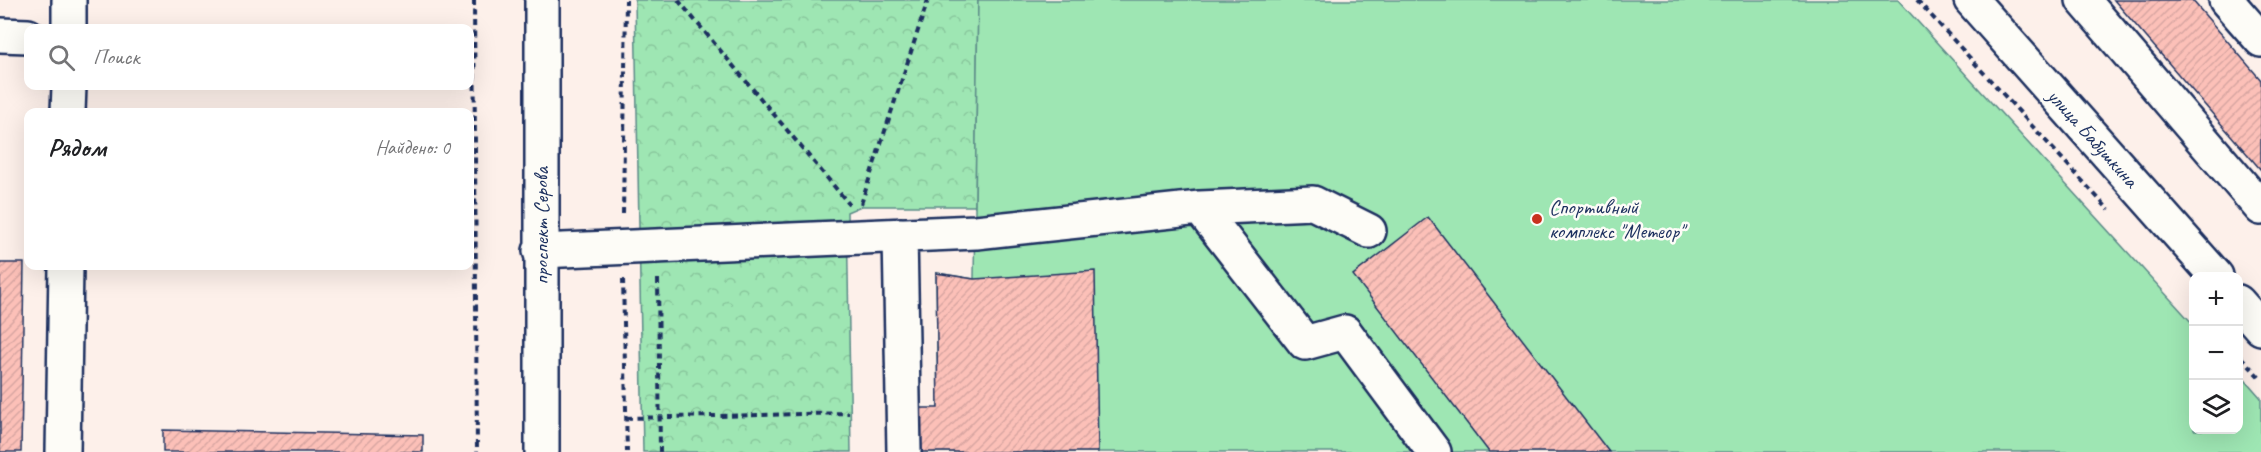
<!DOCTYPE html>
<html lang="ru">
<meta charset="utf-8">
<style>
:root{--surface:#fff;--page:#f6f6f6;--text:#202124;--muted:#757577;--line:#e0e0e0}
body{margin:0;font-family:Caveat,sans-serif;background:var(--page);color:var(--text)}
.controls{position:absolute;right:18px;bottom:18px;display:grid;overflow:hidden;border-radius:12px;box-shadow:0 6px 24px #0002}
.controls button{width:54px;height:54px;display:grid;place-items:center;padding:0;border:0;border-bottom:2px solid var(--line);background:var(--surface);color:var(--text);font:30px sans-serif}
.list{margin:0;padding:0;list-style:none}
h2{display:flex;justify-content:space-between;align-items:center;height:78px;margin:0;padding:0 24px;font-size:26px}
h2 small{font-size:20px;font-weight:400;color:var(--muted)}
.icon{flex:none;width:33px;height:33px;fill:none;stroke:currentColor;stroke-width:2;stroke-linecap:round;stroke-linejoin:round}
.map{position:relative;flex:none;width:2261px;height:452px;overflow:hidden}
.search{position:absolute;background:var(--surface);box-shadow:0 6px 24px #0002;left:24px;top:24px;width:450px;height:66px;display:flex;align-items:center;gap:15px;box-sizing:border-box;padding:0 21px;border-radius:12px;color:var(--muted);font-size:22px}
.panel{position:absolute;background:var(--surface);box-shadow:0 6px 24px #0002;left:24px;top:108px;width:450px;height:162px;border-radius:12px}
.map>svg:first-child{display:block}
</style>
<div class="map">
<svg width="2261" height="452" viewBox="0 0 2261 452">
<defs>
<pattern id="forest-crowns" width="20" height="18" patternUnits="userSpaceOnUse" patternTransform="scale(1.5)"><rect width="20" height="18" fill="#9ee6b3"/><path d="M2 6a3 3 0 1 1 6 0M12 15a3 3 0 1 1 6 0" fill="none" stroke="#88c69c"/></pattern>
<pattern id="building-hatch" width="6" height="6" patternUnits="userSpaceOnUse" patternTransform="scale(1.5)"><rect width="6" height="6" fill="#fcc0b8"/><path d="M-1 1l2-2M0 6l6-6M5 7l2-2" fill="none" stroke="#d7a5a1"/></pattern>
</defs>
<rect width="100%" height="100%" fill="#fdf0ea"/>
<filter id="ink" filterUnits="userSpaceOnUse"><feTurbulence type="fractalNoise" baseFrequency=".0167" numOctaves="2"/><feDisplacementMap in="SourceGraphic" scale="12" xChannelSelector="R" yChannelSelector="G"/><feConvolveMatrix kernelMatrix="1 2 1 2 8 2 1 2 1" color-interpolation-filters="sRGB"/></filter>
<g filter="url(#ink)">
<path fill="url(#forest-crowns)" stroke="#5c8a88" stroke-width="1.5" d="M635 0H978L975 206H861L847 212 851 452H643Z"/>
<path fill="#9ee6b3" stroke="#5c8a88" stroke-width="1.5" d="M978 0H1898L2193 324 2194 430H2238L2239 373 2261 398V452H920L938 408 936 273 974 279Z"/>
<path fill="url(#building-hatch)" stroke="#1b2f5e" stroke-width="1.5" d="M2114 0H2192L2261 80V170Z
M1428 217 1609 452H1489L1353 275Z
M0 263H24L21 452H0Z
M1095 271 1098 452H920L919 408H938L936 273 974 279Z
M163 430 423 435V452H163Z"/>
<g fill="none" stroke-linecap="round" stroke-linejoin="round">
<g stroke="#1b2f5e" stroke-width="38">
<path id="minor" d="M69 0V28
M1971 0 2216 276
M2083 0 2261 208
M2226 0 2261 40
M0 35 28 36
M68 112 69 86
M1200 208 1305 343 1345 332 1434 452
M900 235 904 452
M540 251 976 232 1200 208 1313 203 1369 231
M2238 302 2261 328
M63 452 66 266"/>
</g>
<g stroke="#1b2f5e" stroke-width="38">
<path id="major" d="M542 0V452"/>
</g>
<path stroke="#1b2f5e" stroke-width="4" stroke-dasharray="6 4.5" stroke-linecap="butt" d="M474 0 477 452
M678 0 849 204
M1917 0 2109 210
M861 204 928 0
M623 214 626 0
M623 279 627 452
M658 279 660 452
M2241 357 2261 379
M626 418 849 413"/>
<use href="#minor" stroke="#fdfcf7" stroke-width="33"/>
<use href="#major" stroke="#fdfcf7" stroke-width="33"/>
</g>
</g>
<circle fill="#c8321e" stroke="#fdfcf7" stroke-width="2" cx="1537" cy="219" r="6"/>
<g text-anchor="middle" stroke-width="5" stroke-linejoin="round" paint-order="stroke">
<g font-size="21" fill="#1b2f5e" stroke="#fdfcf7">
<text transform="translate(2093 138) rotate(48)" y="7">улица Бабушкина</text>
<text transform="translate(541 226) rotate(-90)" y="7">проспект Серова</text>
</g>
<g font-size="21" fill="#1b2f5e" stroke="#fdfcf7" text-anchor="start">
<text x="1549" y="214">Спортивный<tspan x="1549" dy="24">комплекс "Метеор"</tspan></text>
</g>
</g>
</svg>
<div class="controls">
<button>+</button>
<button>−</button>
<button><svg class="icon" aria-label="layers" viewBox="0 0 24 24"><path d="M12 4l9 5-9 5-9-5zM3 14l9 5 9-5"/></svg></button>
</div>
<div class="search"><svg class="icon" aria-label="search" viewBox="0 0 24 24"><circle cx="10" cy="10" r="6"/><path d="M15 15l6 6"/></svg>Поиск</div>
<section class="panel">
<h2>Рядом<small>Найдено: 0</small></h2>
<ul class="list">
</ul>
</section>
</div>
